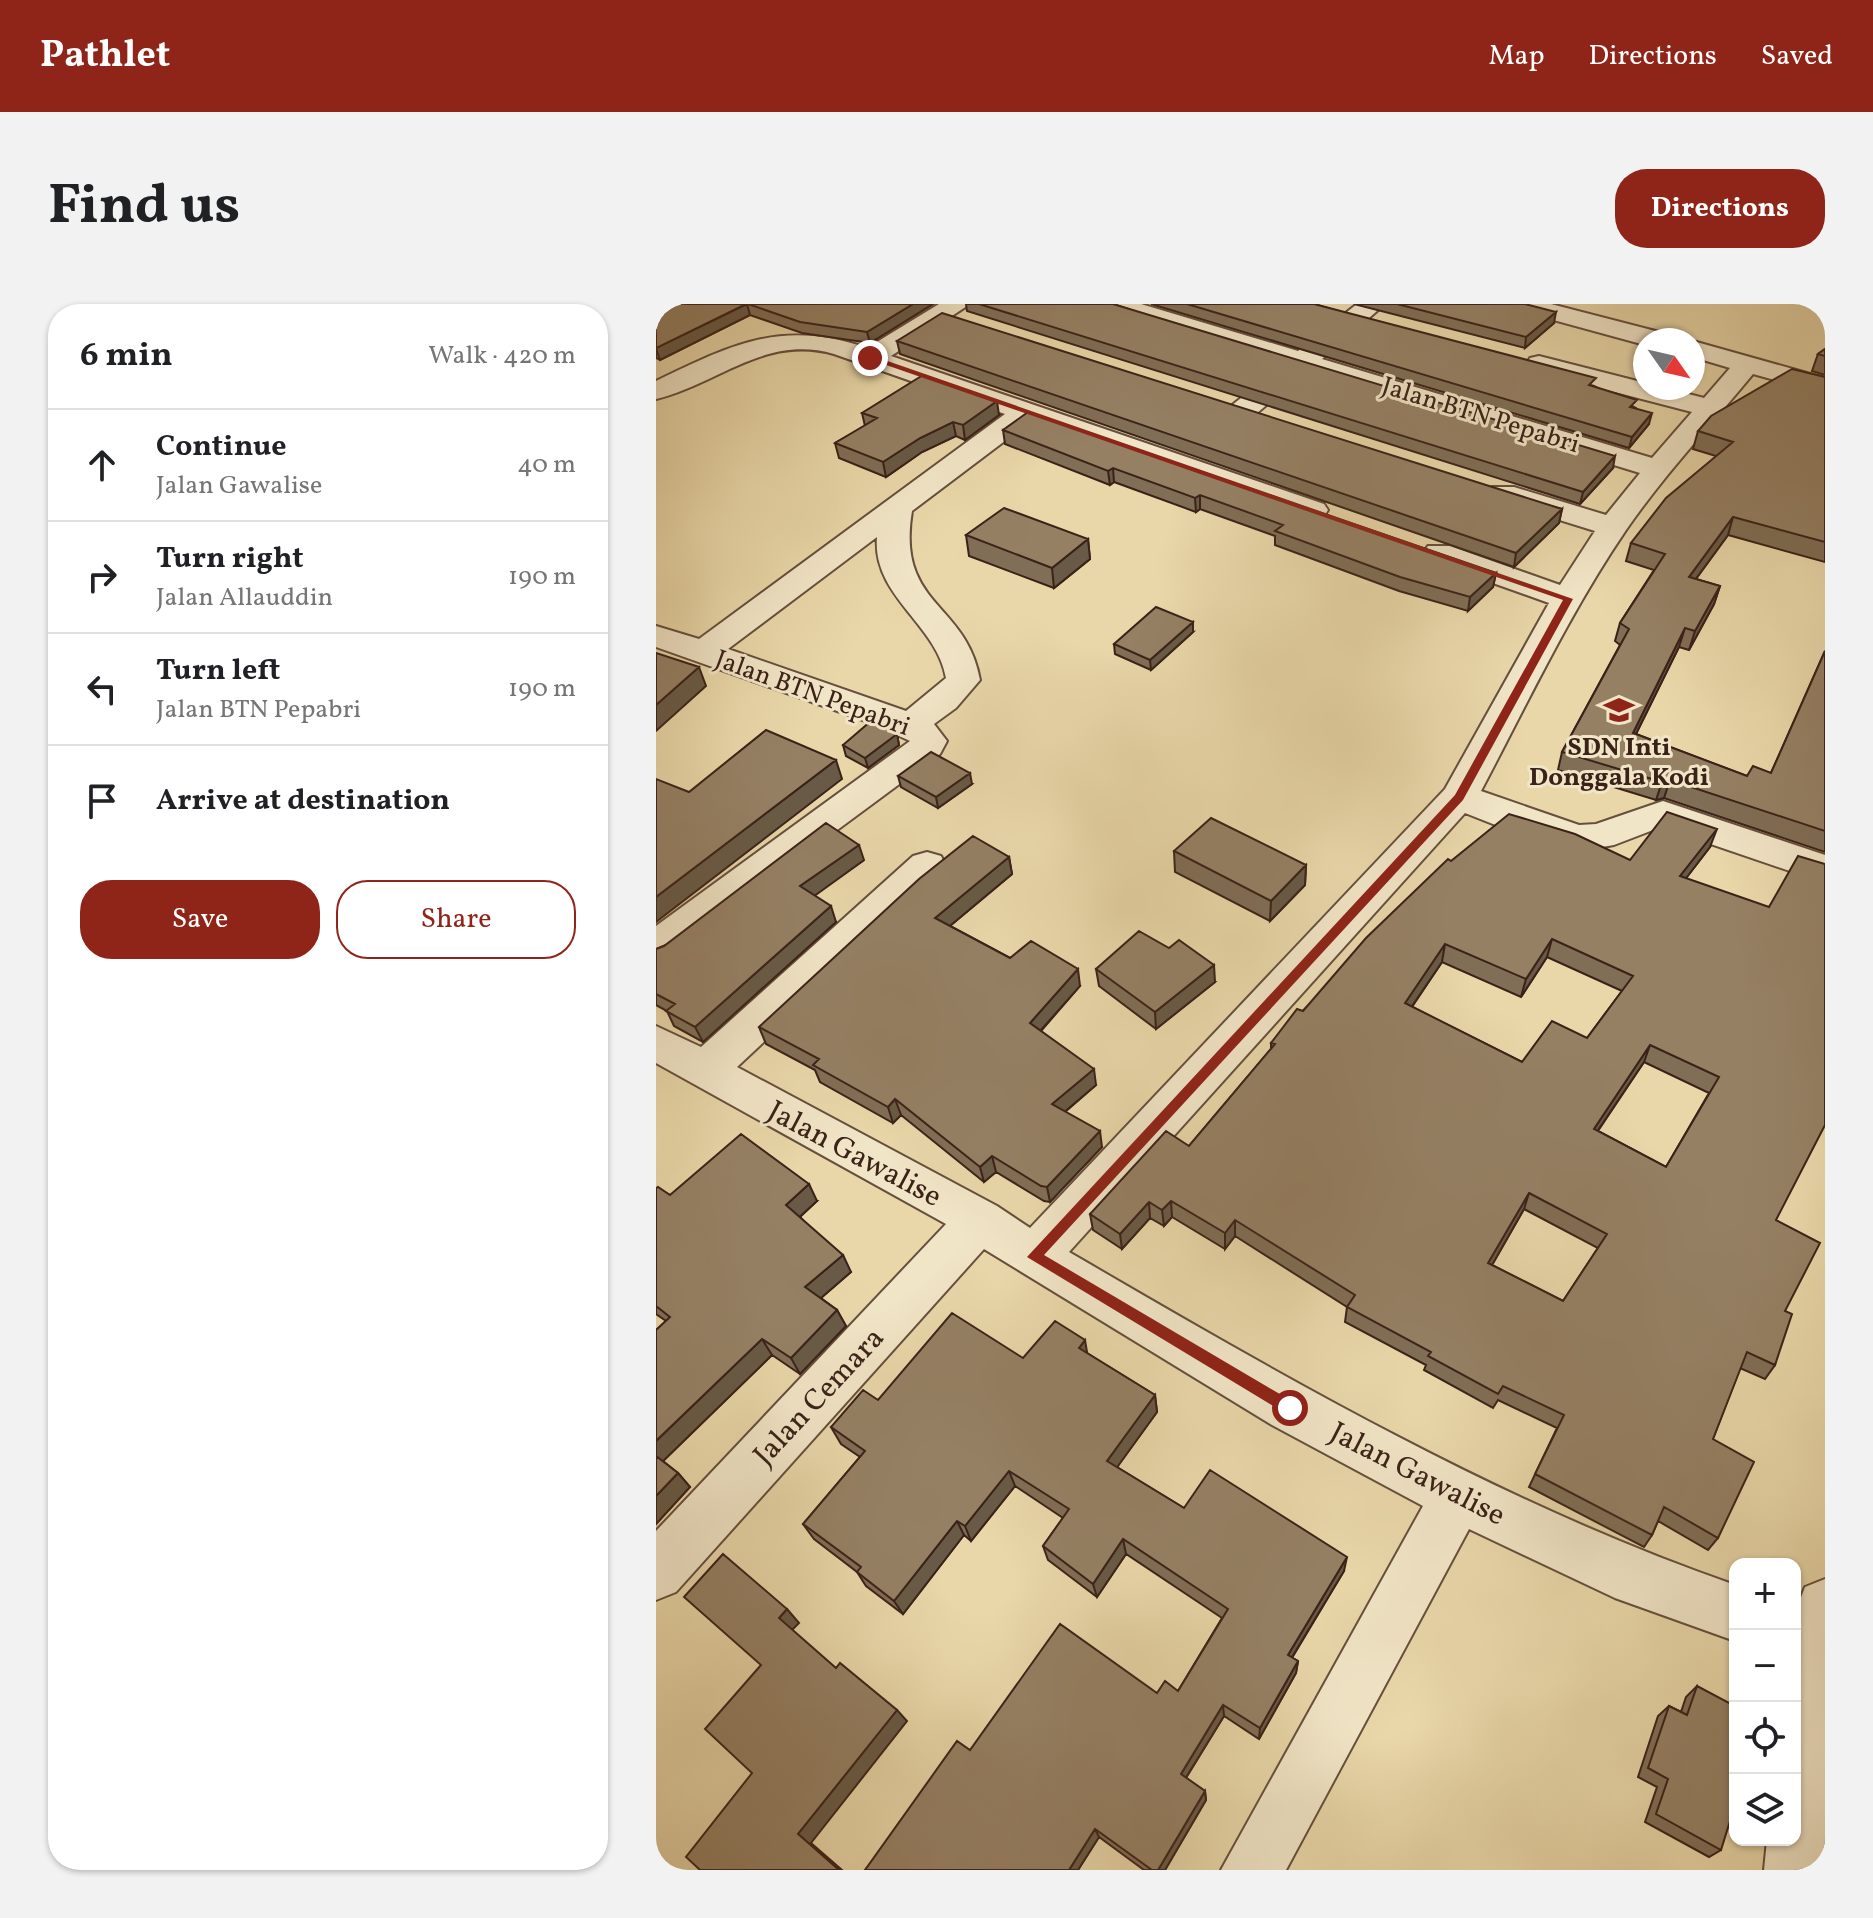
<!DOCTYPE html>
<meta charset="utf-8">
<style>
:root{--surface:#fff;--page:#f2f2f2;--text:#202124;--muted:#757577;--line:#e0e0e0;--accent:#8f2418}
body{margin:0;font-family:Vollkorn,serif;background:var(--page);color:var(--text)}
.controls{position:absolute;right:24px;bottom:24px;display:grid;overflow:hidden;border-radius:16px;box-shadow:0 2px 6px #0004}
.controls button{width:72px;height:72px;display:grid;place-items:center;padding:0;border:0;border-bottom:2px solid var(--line);background:var(--surface);color:var(--text);font:40px sans-serif}
.compass{position:absolute;left:977px;top:24px;width:72px;height:72px;border-radius:50%;background:var(--surface);box-shadow:0 2px 6px #0004;rotate:124deg}
.stop{position:absolute;width:24px;height:24px;margin:-18px;border:6px solid #8f2418;border-radius:50%;background:#fff}
.stop.end{background:#8f2418;border-color:#fff;box-shadow:0 2px 8px #0008}
.list{margin:0;padding:0;list-style:none}
h2{display:flex;justify-content:space-between;align-items:center;height:104px;margin:0;padding:0 32px;font-size:34px}
h2 small{font-size:26px;font-weight:400;color:var(--muted)}
.list li{display:grid;grid-template-columns:52px 1fr auto;gap:24px;align-items:center;box-sizing:border-box;height:112px;padding:0 32px;border-top:2px solid var(--line)}
.list b{display:block;font-size:30px;white-space:nowrap}
.list p{margin:0;font-size:26px;white-space:nowrap;color:var(--muted)}
.list em{font-size:26px;font-style:normal;color:var(--muted)}
.actions{display:flex;gap:16px;padding:24px 32px}
.actions a{flex:1;padding:18px 0;border:2px solid var(--accent);border-radius:32px;text-align:center;font-size:28px;color:var(--accent)}
.actions .main{background:var(--accent);color:#fff}
.icon{flex:none;width:44px;height:44px;fill:none;stroke:currentColor;stroke-width:2;stroke-linecap:round;stroke-linejoin:round}
.map{position:relative;flex:none;width:1169px;height:1566px;overflow:hidden;border-radius:32px}
header{display:flex;align-items:center;gap:48px;box-sizing:border-box;height:112px;padding:0 40px;background:var(--accent);color:#fff}
header strong{font-size:38px}
nav{display:flex;gap:44px;margin-inline-start:auto;font-size:28px}
.intro{display:flex;align-items:center;justify-content:space-between;box-sizing:border-box;height:192px;padding:0 48px}
h1{margin:0;font-size:56px}
.button{padding:20px 36px;border-radius:32px;background:var(--accent);color:#fff;font-size:28px;font-weight:700}
main{display:flex;gap:48px;padding:0 48px}
aside{flex:1;background:var(--surface);border-radius:32px;box-shadow:0 2px 6px #0004}
.map>svg:first-child{display:block}
</style>
<header>
<strong>Pathlet</strong>
<nav><a>Map</a><a>Directions</a><a>Saved</a></nav>
</header>
<div class="intro"><h1>Find us</h1><a class="button">Directions</a></div>
<main>
<aside>
<h2>6 min<small>Walk · 420 m</small></h2>
<ul class="list">
<li><svg class="icon" aria-label="ahead" viewBox="0 0 24 24"><path d="M12 20V5M6 11l6-6 6 6"/></svg><div><b>Continue</b><p>Jalan Gawalise</p></div><em>40 m</em></li>
<li><svg class="icon" aria-label="right" viewBox="0 0 24 24"><path d="M7 20v-9h11M14 6l5 5-5 5"/></svg><div><b>Turn right</b><p>Jalan Allauddin</p></div><em>190 m</em></li>
<li><svg class="icon" aria-label="left" viewBox="0 0 24 24"><path d="M17 20v-9H6M10 6l-5 5 5 5"/></svg><div><b>Turn left</b><p>Jalan BTN Pepabri</p></div><em>190 m</em></li>
<li><svg class="icon" aria-label="arrive" viewBox="0 0 24 24"><path d="M6 21V4h12l-3 4 3 4H6"/></svg><div><b>Arrive at destination</b></div></li>
</ul>
<div class="actions"><a class="main">Save</a><a>Share</a></div>
</aside>
<div class="map">
<svg width="1169" height="1566" viewBox="0 0 1169 1566">
<rect width="100%" height="100%" fill="#e9d7a9"/>
<filter id="stains"><feTurbulence type="fractalNoise" baseFrequency=".0025" numOctaves="4"/><feColorMatrix values="0 0 0 0 .2 0 0 0 0 .09 0 0 0 0 .02 0 0 0 .5 -.17"/></filter>
<radialGradient id="worn" r=".72"><stop offset=".6" stop-color="#630" stop-opacity="0"/><stop offset="1" stop-color="#630" stop-opacity=".3"/></radialGradient>
<g fill="none" stroke-linecap="round" stroke-linejoin="round">
<g stroke="#664f3d" stroke-width="4">
<path id="minor" d="M283 0H314L235 52 668 200 672 206 668 212H646L374 118 256 207C240 303 310 297 324 376L300 404 278 420 291 437 284 450 115 575 14 655 0 659V622L254 437 218 420 0 343V322L43 335 349 110 178 50C109 30 62 80 0 95V77C77 40 126 15 211 44ZM221 233C216 292 281 320 290 374L250 407 72 345Z
M445 0H485L642 47 701 0H729L666 55 996 154 1036 108 874 66 870 60 874 54 883 52 989 79V84H1009L1048 94 1074 64 1037 53V37L1169 74V90L1097 70C1055 121 1008 171 970 226 914 308 871 400 825 487L923 521 940 520 1007 497 1169 551V579L1005 523 958 541 923 547 875 535 809 509 413 948C628 1073 843 1199 1079 1281V1337L959 1294 813 1225 630 1566H565L767 1202 616 1121 328 945 20 1288 0 1296V1227L290 920 0 759V722L45 743 257 552 271 548 285 552 290 562 285 572 81 763 341 902 374 924 789 485 893 299 772 256 767 249 772 242H794L904 281 939 227 836 195 832 189 836 183H858L950 211 984 169 651 67 595 114H575L571 108 575 102 627 60 449 5Z
M853 0H895L1011 30 1015 36H989V41L857 5Z
M1169 1275V1566H1108L1111 1536H1139V1309L1149 1283Z"/>
</g>
<use href="#minor" fill="#f1e5c7" fill-rule="evenodd"/>
</g>
<path fill="#806e56" stroke="#3b2219" stroke-width="2" fill-rule="evenodd" d="M0 0H277L214 39 146 29 94 11 4 56 0 54Z
M310 0H457L957 164 924 200 311 7Z
M495 0H658L938 82 980 104 993 120 973 144Z
M698 0H869L898 19 869 44Z
M241 37 906 205 903 219 858 263 244 50Z
M1169 45V71L1156 67 1162 50Z
M1169 73V258L1072 231 1040 275 1064 282 1058 300 1033 346 1023 343 980 430 1091 472 1115 469 1169 347V548L1008 494 1000 496 902 466 906 448 964 341 959 337 964 319 998 266 970 257 975 239 1060 152 1037 145 1042 127Z
M206 109 343 111 309 136 300 132 266 148 230 173 183 154 179 139 209 122Z
M347 126 840 269 837 283 812 307 743 287 619 241V232L544 205 540 208 458 178 454 181 349 140Z
M310 231 432 235 434 255 398 284 313 252Z
M537 328 495 366 459 350 458 340Z
M241 430 243 441 212 464 190 452 187 441Z
M242 472 316 480 282 504 245 483Z
M1054 543 1030 574 1120 916 1129 1007 1119 1061 1109 1075 1084 1064 1057 1135 1062 1234 1052 1246 1002 1217 996 1231 988 1243 873 1183 901 1124 842 1096 837 1104 768 1066 770 1061 689 1018 691 1003 579 932 569 945 516 913 508 922 494 914 466 945 437 926 434 910 533 842 615 745V739L795 557 974 556ZM891 653 966 687 931 734 866 758 756 703 786 658 865 693ZM988 758 1053 789 1010 863 942 827ZM868 905 942 944 907 997 836 961Z
M518 547 650 561 649 581 614 617 519 568Z
M353 553 356 570 294 622 354 654 424 682 385 727 440 781 409 808 446 843 394 898 388 897 340 868 328 878 245 811 237 819 164 778 159 766 110 740 103 723Z
M208 556 158 591 180 618 47 738 18 722 11 707 0 701V645Z
M440 665 559 678 500 725 443 682Z
M0 884 14 891 161 897 144 913 195 968 165 994 181 1006 190 1022 144 1070 116 1051 7 1157 22 1169 34 1183 0 1220V1026L10 1017 0 1010Z
M431 1049 499 1091 501 1108 461 1163 528 1204 688 1267 636 1354 642 1357 640 1369 603 1435 568 1412 530 1474 549 1487 550 1496 509 1566H488L443 1533 422 1566H209L314 1446 501 1389 522 1387 566 1314 470 1250 441 1293 392 1256 387 1242 407 1214 359 1182 315 1237 308 1231 247 1310 210 1282 201 1268 158 1235 147 1220 204 1153 185 1140 175 1123 222 1096 367 1054Z
M1041 1382 1065 1546 1053 1553 989 1518 1001 1483 982 1473 1002 1412 1013 1402 1025 1408 1030 1393Z"/>
<path fill="#685a46" stroke="#3b2219" stroke-width="2" d="M91 0 94 11 4 56 0 44Z
M257 0H277L214 39 211 28Z
M900 8 898 19 869 44 870 33Z
M341 97 343 111 309 136 307 121Z
M996 109 993 120 973 144 976 133Z
M297 118 300 132 266 148 230 173 227 158 264 134Z
M959 152 957 164 924 200 927 188Z
M457 164 458 178 454 181 452 167Z
M544 191V205L540 208 539 194Z
M906 205 903 219 858 263 860 249Z
M1077 213 1072 231 1028 291 1033 273Z
M432 235 434 255 398 284 396 264Z
M840 269 837 283 812 307 814 293Z
M1064 282 1058 300 1033 346 1039 327Z
M537 318V328L495 366 494 356Z
M1029 324 1023 343 971 448 977 429Z
M43 363 50 382 0 427V401Z
M241 430 243 441 212 464 209 454Z
M180 456 186 475 0 618V593Z
M314 469 316 480 282 504 280 493Z
M1014 476 1008 494 1000 496 1006 478Z
M1061 525 1054 543 1018 590 1024 572Z
M203 541 208 556 150 598 144 582Z
M353 553 356 570 283 631 279 614Z
M650 561 649 581 614 617 615 597Z
M175 602 180 618 47 738 39 723Z
M896 635 891 653 865 693 870 675Z
M789 640 786 658 746 717 749 699Z
M558 661 559 678 500 725 499 708Z
M422 665 424 682 377 735 374 719Z
M994 741 988 758 932 841 938 825Z
M438 765 440 781 399 816 396 800Z
M239 795 245 811 237 819 232 803Z
M444 827 446 843 394 898 391 883Z
M336 852 340 868 328 878 324 863Z
M153 880 161 897 138 918 130 901Z
M873 889 868 905 828 975 832 959Z
M515 897 516 913 508 922 506 906Z
M493 898 494 914 466 945 464 930Z
M579 916V932L569 945V929Z
M187 951 195 968 158 1000 149 983Z
M181 1006 190 1022 144 1070 135 1054Z
M106 1035 116 1051 4 1160 0 1156V1137Z
M429 1036 432 1054 423 1044Z
M499 1091 501 1108 454 1173 451 1157Z
M353 1167 359 1182 315 1237 309 1222Z
M22 1169 34 1183 0 1220V1192Z
M301 1217 308 1231 247 1310 238 1297Z
M467 1235 470 1250 441 1293 437 1280Z
M691 1253 688 1267 630 1363 632 1351Z
M131 1305 143 1319 135 1327 123 1314Z
M642 1357 640 1369 603 1435 604 1424Z
M567 1401 568 1412 526 1480 525 1470Z
M241 1406 251 1417 155 1539 186 1566H183L142 1530Z
M549 1487 550 1496 509 1566H502Z
M439 1525 443 1533 422 1566H413Z"/>
<path fill="#958064" stroke="#3b2219" stroke-width="2" fill-rule="evenodd" d="M0 0H90L0 44Z
M92 0H257L211 28 144 18Z
M323 0H457L959 152 927 188Z
M531 0H658L940 74 933 81 981 96 974 103 996 109 976 133Z
M741 0H869L900 8 870 33Z
M286 9 906 205 860 249 241 37Z
M1169 45V52L1162 50Z
M1136 65 1169 73V238L1077 213 1033 273 1064 282 1039 327 1029 324 977 429 1091 472 1097 462 1115 469 1169 347V527L1014 476 1006 478 906 448 973 325 964 319 1009 250 975 239 1010 194 1077 138 1042 127 1055 112Z
M267 71 341 97 307 121 297 118 264 134 227 158 179 139 221 114 206 109Z
M372 108 840 269 814 293 744 273 619 227 627 221 544 191 539 194 457 164 452 167 347 126Z
M348 204 432 235 396 264 310 231Z
M500 303 537 318 494 356 458 340Z
M0 349 43 363 0 401Z
M215 417 241 430 209 454 187 441Z
M110 426 180 456 0 593V475L33 488Z
M275 448 314 469 280 493 242 472Z
M1011 508 1061 525 1024 572 1113 603 1142 552 1169 560V821L1120 916 1164 939 1129 1007 1136 1010 1119 1061 1091 1048 1057 1135 1098 1158 1062 1234 1008 1203 996 1231 879 1170 908 1111 847 1082 842 1090 772 1052 775 1048 691 1003 699 991 579 916 569 929 515 897 506 906 493 898 464 930 434 910 510 827 533 842 619 740 615 739 641 705 647 707 710 634 792 555 795 557 853 510 919 530 974 556ZM896 635 977 672 931 734 896 717 866 758 749 699 789 640 870 675ZM994 741 1063 773 1010 863 938 825ZM873 889 951 930 907 997 832 959Z
M555 514 650 561 615 597 518 547Z
M170 519 203 541 144 582 175 602 39 723 10 707 19 700 0 690V645L8 642Z
M317 532 353 553 279 614 354 654 375 637 422 665 374 719 438 765 396 800 444 827 391 883 385 882 336 852 324 863 239 795 232 803 157 761 163 755 103 723 263 575Z
M483 627 513 644 523 636 558 661 499 708 440 665Z
M85 830 153 880 130 901 187 951 149 983 181 1006 135 1054 106 1035 0 1137V1026L14 1013 0 1002V884L2 883 14 891Z
M296 1009 367 1054 399 1017 429 1036 423 1044 499 1091 451 1157 528 1204 554 1166 691 1253 632 1351 642 1357 604 1424 567 1401 525 1470 549 1487 502 1566H496L439 1525 413 1566H209L301 1437 314 1446 404 1320 501 1389 509 1377 522 1387 572 1305 467 1235 437 1280 387 1242 413 1205 353 1167 309 1222 301 1217 238 1297 201 1268 205 1263 147 1220 209 1147 175 1123 207 1086 222 1096Z
M0 1152 22 1169 0 1192Z
M67 1250 131 1305 123 1314 180 1364 184 1359 241 1406 142 1530 183 1566H44L30 1553 96 1469 49 1425 105 1361 28 1293Z
M1041 1382 1079 1402V1501L1065 1546 1000 1510 1012 1475 992 1464 1013 1402 1031 1411Z"/>
<path fill="#8f2418" d="M217 52 917 295 807 496 388 951 639 1099V1109H629L371 953 799 491 907 296 210 54Z"/>
<defs>
<g id="school-bare" transform="scale(2.4)"><path d="M0-5L7-2L0 1L-7-2ZM-4 1L0 2.5L4 1V4Q0 6-4 4Z" fill="#8f2418" stroke="#f1e5c7" stroke-width="2.5" paint-order="stroke"/></g>
</defs>
<g fill-rule="evenodd">
<use href="#school-bare" x="963" y="406"/>
</g>
<g text-anchor="middle" stroke-width="6" stroke-linejoin="round" paint-order="stroke">
<g font-size="26" fill="#3b2219" stroke="#f1e5c7">
<text transform="translate(825 110) rotate(17)" y="9">Jalan BTN Pepabri</text>
<text transform="translate(157 388) rotate(20)" y="9">Jalan BTN Pepabri</text>
</g>
<g font-size="26" font-weight="bold" fill="#3b2219" stroke="#f1e5c7">
<text x="963" y="451">SDN Inti<tspan x="963" dy="30">Donggala Kodi</tspan></text>
</g>
<g font-size="30" fill="#3b2219" stroke="#f1e5c7">
<text transform="translate(199 849) rotate(28)" y="10">Jalan Gawalise</text>
<text transform="translate(162 1092) rotate(-47)" y="10">Jalan Cemara</text>
<text transform="translate(762 1169) rotate(27)" y="10">Jalan Gawalise</text>
</g>
</g>
<rect width="100%" height="100%" filter="url(#stains)"/>
<rect width="100%" height="100%" fill="url(#worn)"/>
</svg>
<div class="controls">
<button>+</button>
<button>−</button>
<button><svg class="icon" aria-label="locate" viewBox="0 0 24 24"><circle cx="12" cy="12" r="6"/><path d="M12 2v4M12 18v4M2 12h4M18 12h4"/></svg></button>
<button><svg class="icon" aria-label="layers" viewBox="0 0 24 24"><path d="M12 4l9 5-9 5-9-5zM3 14l9 5 9-5"/></svg></button>
</div>
<svg class="compass" viewBox="-18 -18 36 36"><path d="M0-13l5 13h-10z" fill="#e53935"/><path d="M0 13l5-13h-10z" fill="#757577"/></svg>
<div class="stop" style="left:634px;top:1104px"></div>
<div class="stop end" style="left:214px;top:54px"></div>
</div>
</main>
